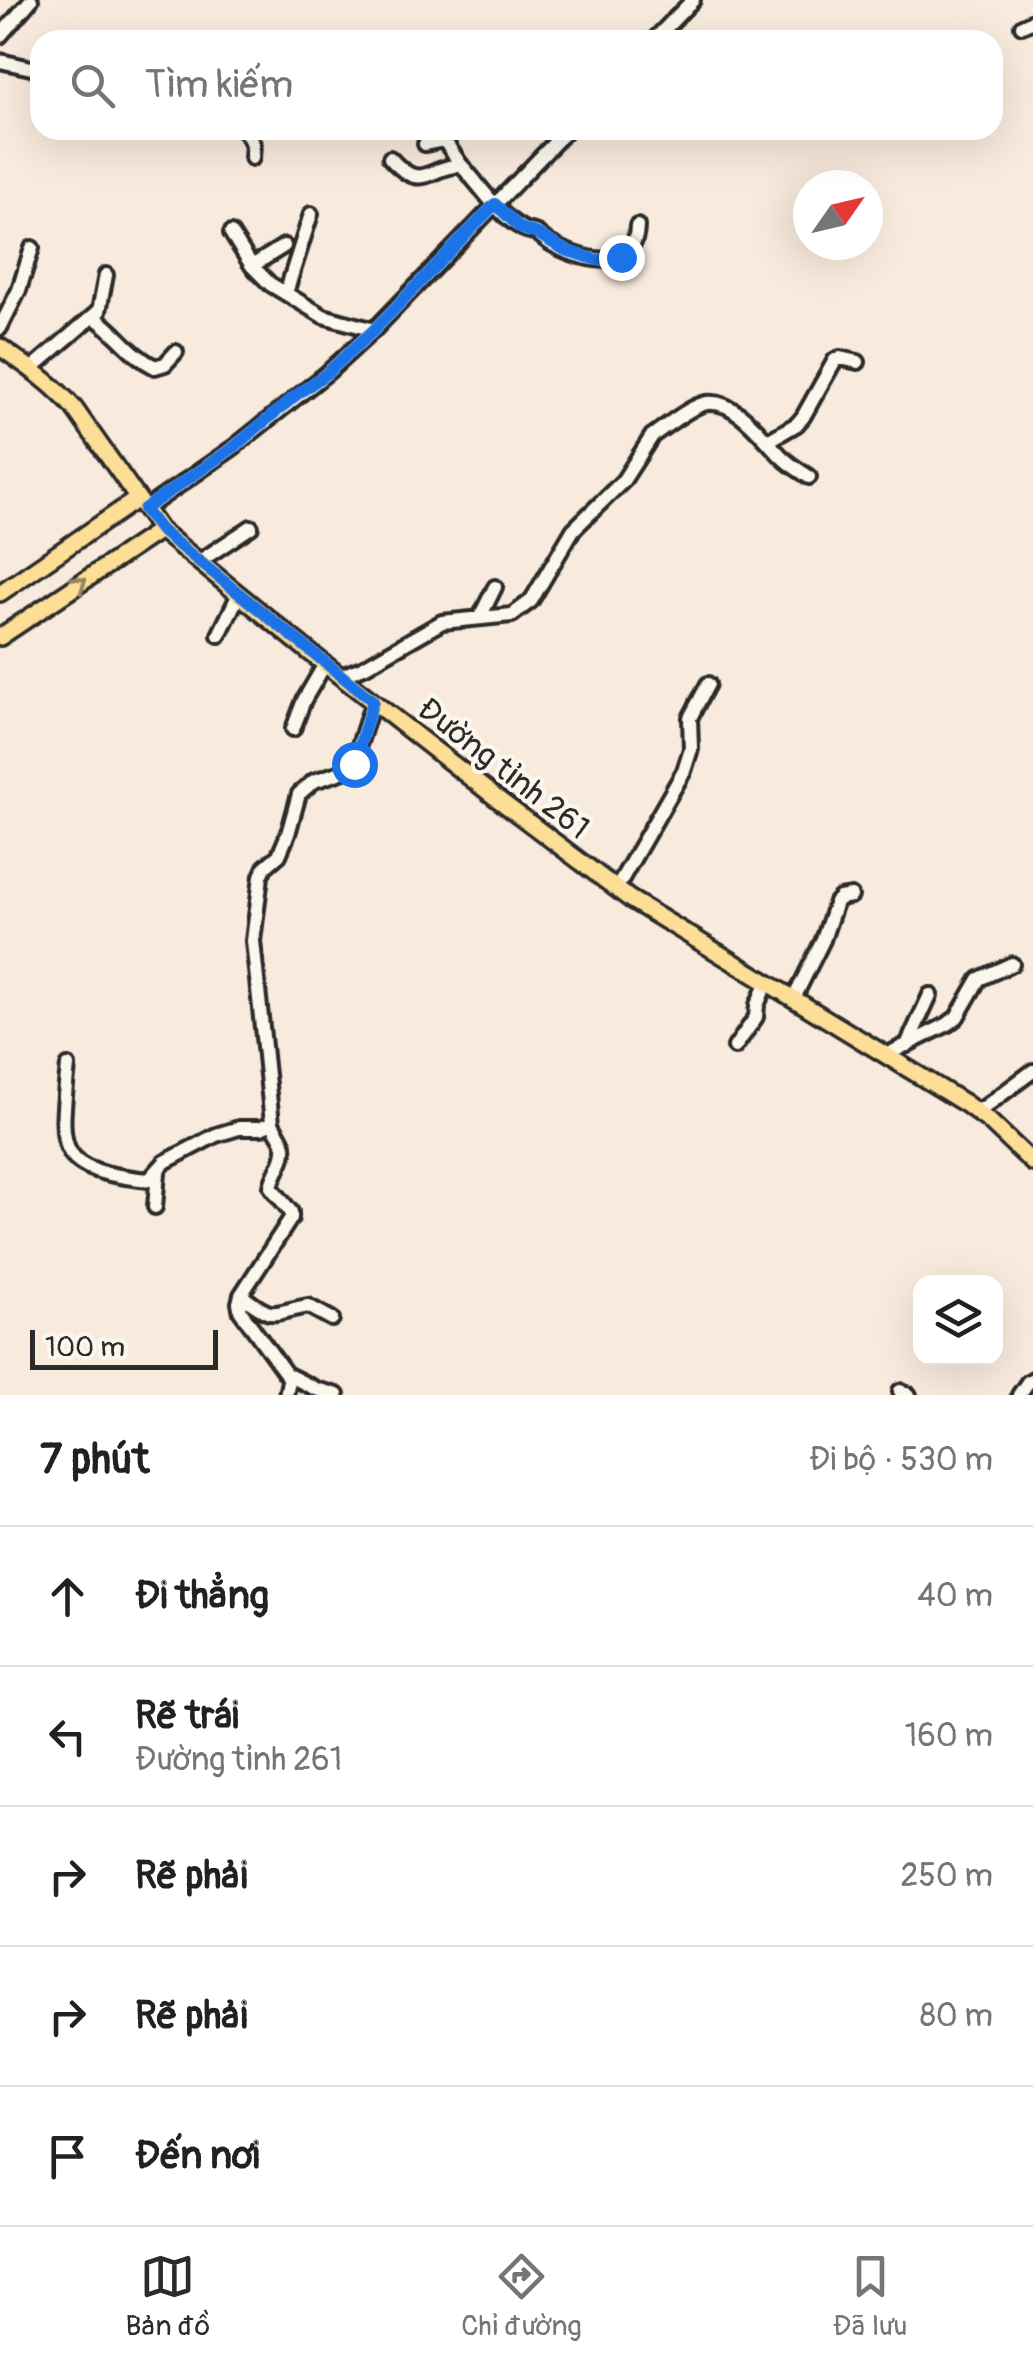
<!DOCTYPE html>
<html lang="vi">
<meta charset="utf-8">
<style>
:root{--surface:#fff;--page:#f2f2f2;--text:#202124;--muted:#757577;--line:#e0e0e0;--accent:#2b2b2b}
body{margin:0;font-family:Pangolin,sans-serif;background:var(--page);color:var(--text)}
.controls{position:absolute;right:30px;bottom:30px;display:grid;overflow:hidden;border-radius:20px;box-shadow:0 10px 40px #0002}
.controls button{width:90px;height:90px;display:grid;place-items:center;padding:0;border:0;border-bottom:2px solid var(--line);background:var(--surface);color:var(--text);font:50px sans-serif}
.compass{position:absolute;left:793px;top:170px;width:90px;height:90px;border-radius:50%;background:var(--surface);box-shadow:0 10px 40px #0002;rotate:56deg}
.scale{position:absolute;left:30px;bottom:25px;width:188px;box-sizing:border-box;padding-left:10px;border:5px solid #2b2b2b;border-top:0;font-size:28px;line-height:35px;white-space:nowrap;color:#2b2b2b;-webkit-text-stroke:8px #fbf7ec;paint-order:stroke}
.stop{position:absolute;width:30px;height:30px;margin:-22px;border:8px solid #1a73e8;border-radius:50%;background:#fff}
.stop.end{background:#1a73e8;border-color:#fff;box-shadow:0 2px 10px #0008}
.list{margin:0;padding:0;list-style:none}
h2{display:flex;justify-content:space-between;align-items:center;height:130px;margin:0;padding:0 40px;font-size:42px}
h2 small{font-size:32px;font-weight:400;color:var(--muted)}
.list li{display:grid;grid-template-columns:65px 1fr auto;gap:30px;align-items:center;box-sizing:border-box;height:140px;padding:0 40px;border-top:2px solid var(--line)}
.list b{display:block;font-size:38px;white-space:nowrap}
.list p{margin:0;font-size:32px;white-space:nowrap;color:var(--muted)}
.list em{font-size:32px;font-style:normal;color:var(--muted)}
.icon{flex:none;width:55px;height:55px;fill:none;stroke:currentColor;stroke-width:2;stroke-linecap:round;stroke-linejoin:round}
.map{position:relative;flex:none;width:1033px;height:1395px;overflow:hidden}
.search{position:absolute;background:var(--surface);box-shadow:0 10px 40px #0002;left:30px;right:30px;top:30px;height:110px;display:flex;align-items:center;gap:25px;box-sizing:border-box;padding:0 35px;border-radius:30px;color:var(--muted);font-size:38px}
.sheet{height:830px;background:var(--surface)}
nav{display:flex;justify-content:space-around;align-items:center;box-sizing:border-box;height:140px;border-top:2px solid var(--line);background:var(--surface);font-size:28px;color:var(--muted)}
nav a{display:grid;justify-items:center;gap:5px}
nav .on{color:var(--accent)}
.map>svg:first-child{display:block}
</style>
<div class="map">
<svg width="1033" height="1395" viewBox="0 0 1033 1395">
<rect width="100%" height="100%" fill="#f8eadc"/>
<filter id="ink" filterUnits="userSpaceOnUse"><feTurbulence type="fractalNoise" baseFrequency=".01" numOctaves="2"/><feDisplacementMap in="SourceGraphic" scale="20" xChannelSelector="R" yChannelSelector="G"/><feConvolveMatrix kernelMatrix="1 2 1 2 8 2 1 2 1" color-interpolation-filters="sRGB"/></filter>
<g filter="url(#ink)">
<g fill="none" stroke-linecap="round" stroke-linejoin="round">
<g stroke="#2b2b2b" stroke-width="20">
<path id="minor" d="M1022 26 1033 21
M0 36 31 0
M654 40 693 0
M0 61 40 70
M244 130 253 144 252 158
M425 144 444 140 461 165
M390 158C423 194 426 167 461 165 479 184 499 216 522 228 526 231 532 231 537 233 541 236 545 240 550 243 578 260 636 276 637 226
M231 233 252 266 270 284 323 316 374 330
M252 266 284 246
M286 293 311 214
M94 317C117 332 130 355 155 367L165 364 176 352
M0 328 19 290 32 248
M31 369 99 311 106 275
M768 441 797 424 803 417 835 360 840 358 858 362
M145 509 234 447 327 373 374 330 567 130
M200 561 251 527
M480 617 495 587
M219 635 239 594
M341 676 364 667 442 622 512 615 531 601 573 530 623 481 652 436C665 427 692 405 707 403 737 399 765 441 783 458 791 466 801 471 809 477
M293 729 304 700 325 664
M616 889 684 771 691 749 690 718 708 684
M794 998 823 940 836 902 840 898 851 896
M907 1045 930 995
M735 1047 756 1017 757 1005 767 982
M886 1055 948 1024 957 1017 979 979 1012 964
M68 1066C59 1151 54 1170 149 1180L165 1162 216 1135 239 1128H261L272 1123
M978 1112 1033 1071
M155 1207 158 1173
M241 1295C276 1322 269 1313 308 1306L332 1319
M900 1391 909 1395
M286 1395 290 1376
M337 1395 316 1389 286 1374 241 1312 239 1303 241 1295 291 1218V1212L271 1187C273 1174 286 1160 284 1146 282 1138 275 1130 272 1123L253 941 261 876 265 867 279 855 288 834 299 794 314 781 344 771 353 764 373 701
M1019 1395 1028 1382 1033 1379"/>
</g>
<g stroke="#2b2b2b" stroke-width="22">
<path id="major" d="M0 347C27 366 52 383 74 408L160 530 312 654 495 797 630 899 966 1104 990 1122 1033 1163
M0 593 137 499
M0 637 160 530"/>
</g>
<use href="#minor" stroke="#fbf7ec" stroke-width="12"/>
<use href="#major" stroke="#fdde96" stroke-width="15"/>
</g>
<defs><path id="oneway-chevron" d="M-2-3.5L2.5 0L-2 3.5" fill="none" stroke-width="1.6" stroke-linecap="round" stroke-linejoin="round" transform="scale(2.5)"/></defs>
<use stroke="#948460" href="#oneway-chevron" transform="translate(80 583) rotate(-34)"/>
</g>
<g fill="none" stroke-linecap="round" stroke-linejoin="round" filter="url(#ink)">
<path stroke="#1a73e8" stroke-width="12" d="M354 764 373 701 160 530 144 509 234 447 295 396 327 373 374 330 495 204 520 228 538 234 565 250 597 260 621 257"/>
</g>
<g text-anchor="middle" stroke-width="8" stroke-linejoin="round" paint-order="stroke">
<g font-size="32" fill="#2b2b2b" stroke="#fbf7ec">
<text transform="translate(504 768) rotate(38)" y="11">Đường tỉnh 261</text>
</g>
</g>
</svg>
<div class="controls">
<button><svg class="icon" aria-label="layers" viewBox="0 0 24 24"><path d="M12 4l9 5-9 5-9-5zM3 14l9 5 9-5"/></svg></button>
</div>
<svg class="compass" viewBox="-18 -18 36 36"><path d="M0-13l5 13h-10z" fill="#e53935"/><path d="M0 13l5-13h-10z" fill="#757577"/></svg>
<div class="scale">100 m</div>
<div class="stop" style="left:354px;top:764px"></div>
<div class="stop end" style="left:621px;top:257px"></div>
<div class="search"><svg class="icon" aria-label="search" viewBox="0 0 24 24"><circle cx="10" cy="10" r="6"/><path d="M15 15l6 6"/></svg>Tìm kiếm</div>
</div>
<section class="sheet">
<h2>7 phút<small>Đi bộ · 530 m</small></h2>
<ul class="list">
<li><svg class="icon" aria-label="ahead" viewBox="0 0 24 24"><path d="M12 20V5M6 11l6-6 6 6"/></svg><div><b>Đi thẳng</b></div><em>40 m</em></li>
<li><svg class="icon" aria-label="left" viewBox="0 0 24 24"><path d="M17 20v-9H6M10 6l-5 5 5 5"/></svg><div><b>Rẽ trái</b><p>Đường tỉnh 261</p></div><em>160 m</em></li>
<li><svg class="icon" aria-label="right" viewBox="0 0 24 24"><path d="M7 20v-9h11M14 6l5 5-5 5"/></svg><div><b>Rẽ phải</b></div><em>250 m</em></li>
<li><svg class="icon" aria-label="right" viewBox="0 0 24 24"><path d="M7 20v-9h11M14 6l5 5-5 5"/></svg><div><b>Rẽ phải</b></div><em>80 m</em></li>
<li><svg class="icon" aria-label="arrive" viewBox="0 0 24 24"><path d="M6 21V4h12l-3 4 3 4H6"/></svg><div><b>Đến nơi</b></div></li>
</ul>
</section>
<nav>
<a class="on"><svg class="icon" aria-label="map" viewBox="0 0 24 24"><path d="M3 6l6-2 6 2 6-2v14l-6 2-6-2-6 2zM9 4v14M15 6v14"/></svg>Bản đồ</a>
<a><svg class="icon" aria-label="directions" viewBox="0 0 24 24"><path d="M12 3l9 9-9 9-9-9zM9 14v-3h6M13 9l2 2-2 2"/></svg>Chỉ đường</a>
<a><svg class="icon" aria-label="saved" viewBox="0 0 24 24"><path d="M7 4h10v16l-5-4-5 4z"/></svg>Đã lưu</a>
</nav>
